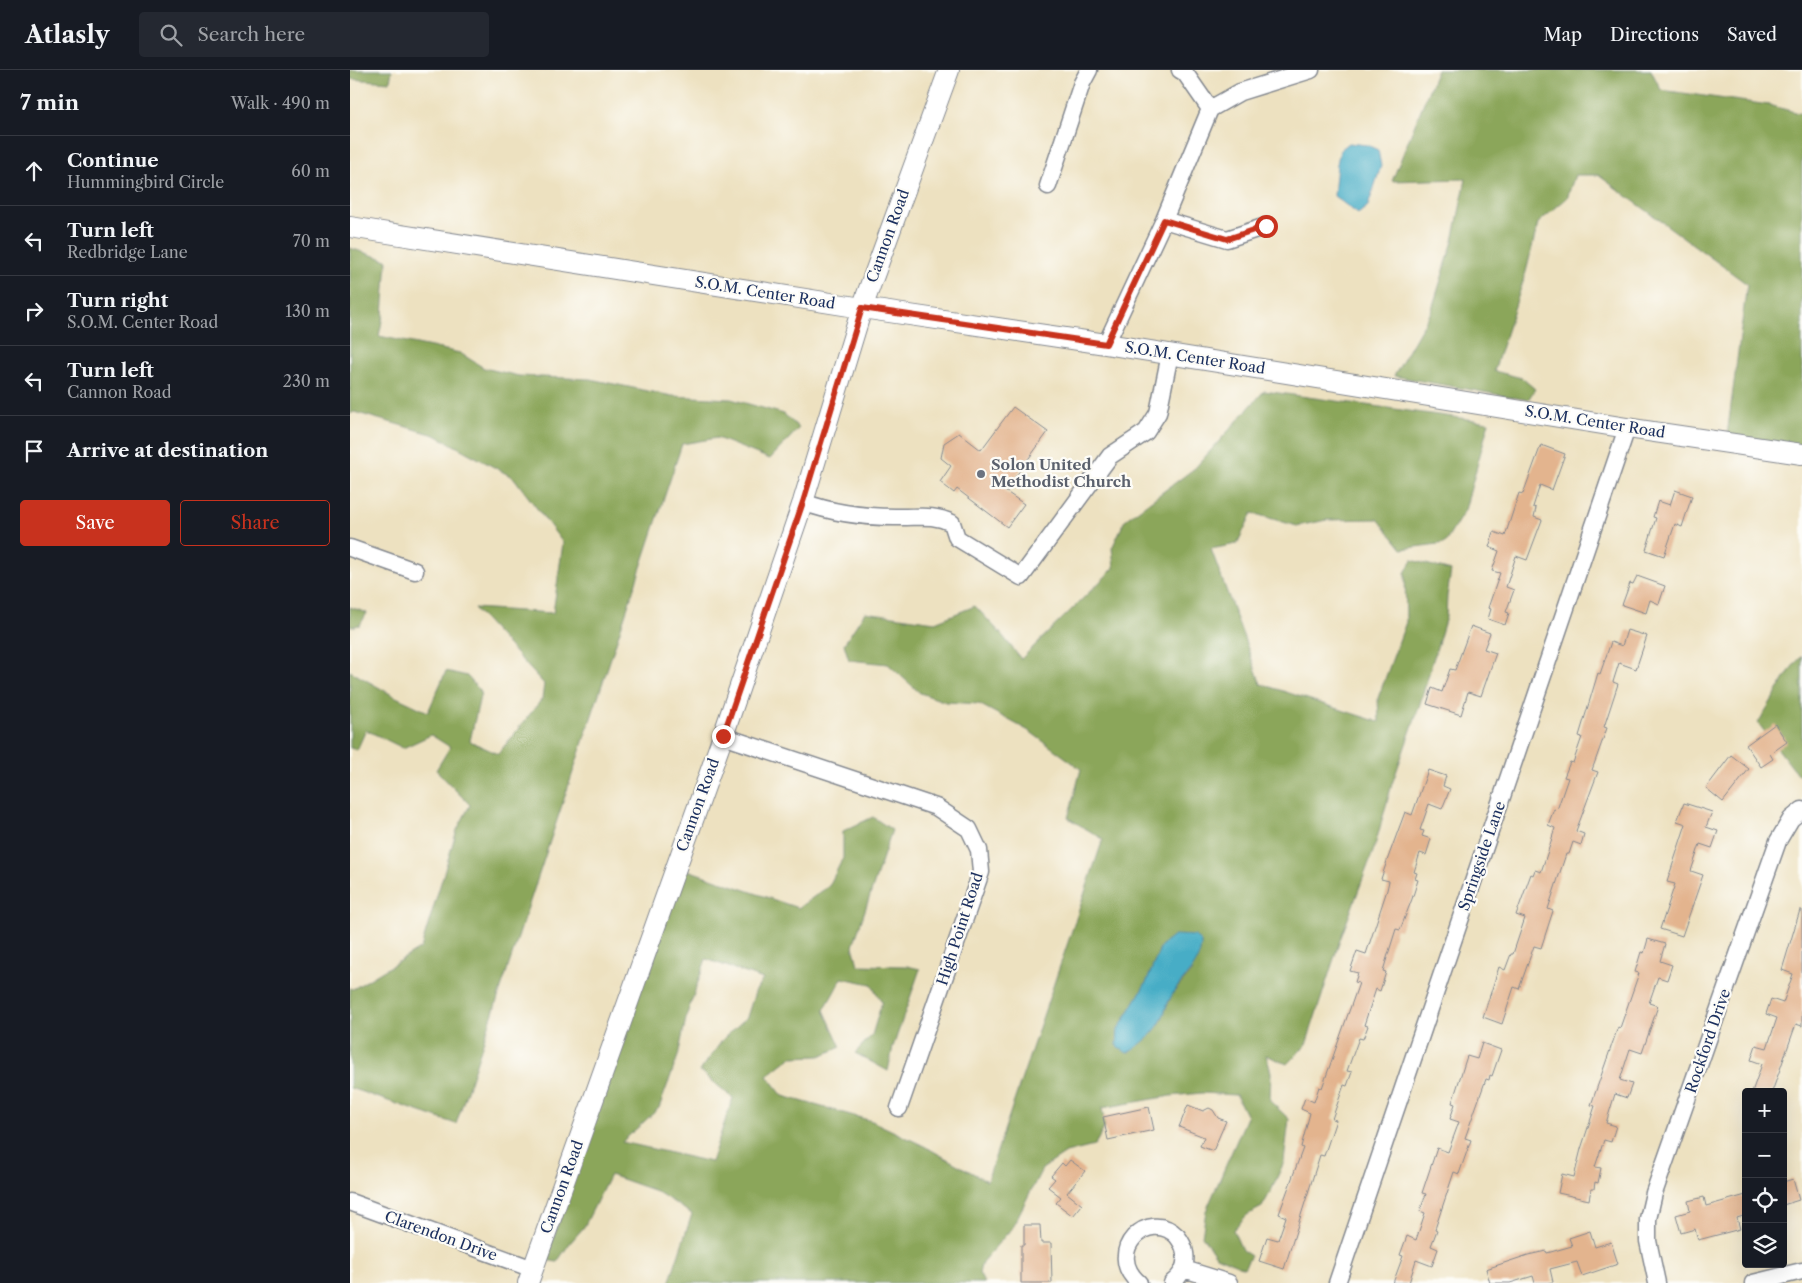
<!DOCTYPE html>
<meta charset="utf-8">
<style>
:root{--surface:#171b24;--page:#242831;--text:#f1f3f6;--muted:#9ea1a6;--line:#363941;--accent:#c8321e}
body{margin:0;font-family:"Libre Caslon Text",serif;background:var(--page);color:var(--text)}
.controls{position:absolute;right:15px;bottom:15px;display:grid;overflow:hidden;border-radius:5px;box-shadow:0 5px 20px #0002}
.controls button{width:45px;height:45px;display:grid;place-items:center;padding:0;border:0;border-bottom:1px solid var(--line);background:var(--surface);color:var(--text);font:25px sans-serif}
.stop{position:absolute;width:15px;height:15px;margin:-11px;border:4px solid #c8321e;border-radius:50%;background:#fff}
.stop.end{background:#c8321e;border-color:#fff;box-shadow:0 1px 5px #0008}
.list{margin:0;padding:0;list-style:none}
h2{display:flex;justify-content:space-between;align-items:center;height:65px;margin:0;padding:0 20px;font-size:21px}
h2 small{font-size:16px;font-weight:400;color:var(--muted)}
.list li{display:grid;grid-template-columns:32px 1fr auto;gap:15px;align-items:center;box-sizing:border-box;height:70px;padding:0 20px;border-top:1px solid var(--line)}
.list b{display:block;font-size:19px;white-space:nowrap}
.list p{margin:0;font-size:16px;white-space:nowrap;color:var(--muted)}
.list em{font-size:16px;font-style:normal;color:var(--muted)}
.actions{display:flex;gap:10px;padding:15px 20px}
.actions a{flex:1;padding:11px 0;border:1px solid var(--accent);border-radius:5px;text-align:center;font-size:18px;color:var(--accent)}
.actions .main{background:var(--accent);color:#fff}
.icon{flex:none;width:28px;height:28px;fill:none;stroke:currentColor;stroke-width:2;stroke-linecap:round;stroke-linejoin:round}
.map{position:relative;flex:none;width:1452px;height:1213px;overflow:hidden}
header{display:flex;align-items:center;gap:30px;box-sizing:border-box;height:70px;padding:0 25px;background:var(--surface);border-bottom:1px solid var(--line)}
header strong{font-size:24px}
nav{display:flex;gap:28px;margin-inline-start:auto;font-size:18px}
.search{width:350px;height:45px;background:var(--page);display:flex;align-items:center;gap:12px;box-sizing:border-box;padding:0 18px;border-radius:5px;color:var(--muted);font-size:19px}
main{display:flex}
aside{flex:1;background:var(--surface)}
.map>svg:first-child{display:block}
</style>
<header>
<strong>Atlasly</strong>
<div class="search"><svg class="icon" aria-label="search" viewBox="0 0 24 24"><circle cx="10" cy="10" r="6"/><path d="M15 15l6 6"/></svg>Search here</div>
<nav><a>Map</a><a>Directions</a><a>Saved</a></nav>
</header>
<main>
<aside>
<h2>7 min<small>Walk · 490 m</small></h2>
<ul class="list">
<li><svg class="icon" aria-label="ahead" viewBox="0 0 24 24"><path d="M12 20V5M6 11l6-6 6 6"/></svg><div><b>Continue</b><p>Hummingbird Circle</p></div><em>60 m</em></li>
<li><svg class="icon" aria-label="left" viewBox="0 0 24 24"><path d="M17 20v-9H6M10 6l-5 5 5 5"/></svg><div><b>Turn left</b><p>Redbridge Lane</p></div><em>70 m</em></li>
<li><svg class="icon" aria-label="right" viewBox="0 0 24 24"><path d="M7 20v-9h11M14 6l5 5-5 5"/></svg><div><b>Turn right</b><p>S.O.M. Center Road</p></div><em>130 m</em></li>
<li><svg class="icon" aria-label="left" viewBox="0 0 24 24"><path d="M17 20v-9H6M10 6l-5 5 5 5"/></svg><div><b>Turn left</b><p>Cannon Road</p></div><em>230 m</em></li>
<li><svg class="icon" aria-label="arrive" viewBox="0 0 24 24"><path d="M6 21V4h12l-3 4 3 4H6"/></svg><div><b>Arrive at destination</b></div></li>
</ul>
<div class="actions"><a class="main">Save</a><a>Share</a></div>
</aside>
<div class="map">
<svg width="1452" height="1213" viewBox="0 0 1452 1213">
<rect width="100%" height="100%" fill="#fdfcf7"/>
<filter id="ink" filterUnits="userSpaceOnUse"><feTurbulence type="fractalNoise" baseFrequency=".02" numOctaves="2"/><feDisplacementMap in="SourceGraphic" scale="10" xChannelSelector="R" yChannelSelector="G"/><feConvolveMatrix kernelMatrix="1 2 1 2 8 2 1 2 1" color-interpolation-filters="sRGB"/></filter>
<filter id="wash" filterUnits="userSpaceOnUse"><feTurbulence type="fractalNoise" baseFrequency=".0096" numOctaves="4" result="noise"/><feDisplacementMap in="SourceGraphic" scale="20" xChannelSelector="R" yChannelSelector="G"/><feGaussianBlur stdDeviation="1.12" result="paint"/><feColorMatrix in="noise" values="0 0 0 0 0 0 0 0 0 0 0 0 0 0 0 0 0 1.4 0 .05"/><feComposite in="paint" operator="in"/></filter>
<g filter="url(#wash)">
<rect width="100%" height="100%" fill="#ede1c0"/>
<path fill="#8ba65a" stroke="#536a5c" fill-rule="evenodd" d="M0 0H42L40 12 0 9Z
M1087 0H1301L1311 20 1419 35 1452 44V384L1376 373 1397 214 1248 105H1225L1217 128 1188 153 1176 202 1144 301 1172 308 1185 319 1178 330 1044 306 1081 242 1103 171 1116 109 1042 111Z
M0 178 37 190 33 246 29 266 110 283 134 298 169 306 240 309 322 326 381 329 434 344 449 358 420 389 367 368 332 374 106 1054 0 1018V918L3 919 71 878 107 760 120 735 86 700 100 677 81 665 53 678 16 660 7 680 0 678V601L44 626 78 642 96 601 117 606 131 622 120 671 148 684 192 629 194 614 124 538 203 543 213 473 164 408 85 365 4 342 0 344Z
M914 321 1139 352 1115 440 1095 473 1052 479 1028 449 977 450 947 456 902 443 887 474 861 479 911 614 1029 652 1028 628 1056 552 1055 503 1062 490 1101 501 1097 526 1096 547 1069 637 1042 714 1024 779 990 870 956 975 937 994 916 985 921 1002 920 1031 939 1049 934 1092 921 1121 912 1137 897 1145 883 1160 892 1180 901 1186 894 1198 866 1186 852 1166 856 1141 897 1047 886 1025 852 1023 820 1026 752 1038 755 1057 744 1076 716 1083 692 1099 662 1158 632 1192 629 1203 634 1213H319L342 1144 306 1121 260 1105 234 1157 220 1173 207 1192 196 1190 326 796 448 838 479 816 493 788V761L523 747 542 760 503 876 508 895 557 896 570 899 543 977 538 1001 505 983 522 965 532 932 521 914 492 908 474 940 491 977 470 986 441 987 417 1006 433 1026 522 1051 574 1076 637 1111 753 769 718 748 731 699 679 661 629 634 596 632 570 623 538 594 499 590 494 574 515 542 585 552 625 536 652 565 671 589 764 498 762 478 775 450 845 398ZM811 876 842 901 822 924 810 953 768 960 797 911ZM356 889 413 909 405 922 397 947 374 968 350 1001 383 1028 361 1092 272 1072 309 1038 328 986 337 944Z
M0 537 17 543 10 555 0 557Z
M1452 586V703L1448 705 1408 653 1442 597Z"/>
<path fill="#47adc6" stroke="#316e92" d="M999 73 1017 75 1028 80 1031 96 1018 136 1008 144 984 126 987 94 990 80Z
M825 865 845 866 851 872C851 897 833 906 822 925 817 933 815 942 811 951 803 965 791 975 777 983L767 976 768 960 797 911 811 876Z"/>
<g id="blocks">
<path fill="#e3b48e" d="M663 337 698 362 655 421 674 434 657 457 607 419 604 423 590 412 601 396 591 388 594 373 609 363 631 380Z
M1191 375 1215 384 1202 420 1190 415 1183 437 1186 438 1184 447 1192 450 1177 490 1166 486 1156 517 1164 520 1156 542 1159 543 1155 555 1138 549 1141 539 1138 538 1150 503 1142 501 1149 481 1139 477 1144 462 1155 466 1169 423 1173 424Z
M1325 420 1342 426 1332 457 1325 454 1314 486 1296 480 1306 448 1303 447 1308 431 1320 435Z
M1287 506 1315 516 1309 534 1300 530 1296 543 1272 535 1280 513 1283 514Z
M1121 556 1140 563 1134 579 1146 583 1131 626 1118 622 1111 645 1077 634 1082 618 1092 622 1100 599 1105 600Z
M1277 560 1297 566 1286 599 1269 593 1263 612 1268 614 1254 657 1257 658 1242 700 1248 702 1226 761 1234 764 1231 775 1223 772 1219 784H1216L1198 839 1203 841 1191 878 1184 876 1169 919 1164 917 1152 954 1133 947 1149 897 1155 900 1161 884H1163L1175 848 1166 845 1181 804 1183 805 1185 800 1191 802 1199 778 1205 758 1198 755 1204 739 1207 740 1218 708 1214 707 1220 692 1223 693 1232 667 1229 666 1248 603 1250 604 1261 572 1272 576Z
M1425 654 1437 672 1420 684 1423 689 1411 697 1396 675Z
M1381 685 1399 699 1373 732 1356 718Z
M1078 700 1096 706 1093 716 1100 719 1092 739 1079 734 1070 760 1074 761 1072 766 1081 769 1076 785 1070 783 1064 802 1067 803 1065 809 1068 810 1062 829 1050 860 1046 859 1036 891 1033 901 1036 902 1030 921 1026 919 1014 955 1018 956 1013 969 1009 968 997 1001 1002 1002 997 1016 994 1015 982 1049 986 1050 974 1086 970 1085 934 1199 909 1191 917 1167 928 1170 936 1147 929 1144 953 1078 951 1077 960 1043 951 1039 955 1028 964 1032 969 1017 972 1018 1009 913 1005 912 1008 903 1000 901 1007 881 1016 884 1037 820 1039 811 1031 809 1038 788 1055 742 1062 745Z
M1334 733 1362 742 1356 757 1368 761 1362 778 1350 774 1341 801 1353 805 1332 866 1310 859 1325 814 1317 812 1336 754 1327 751Z
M1450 840H1452V956L1446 954 1422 1022H1402L1412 994 1401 990 1406 975 1417 978 1427 948 1416 944 1421 929 1433 933 1443 904 1432 900Z
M1298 869 1315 874 1310 891 1322 895 1317 910 1308 907 1299 933 1308 936 1292 983 1280 979 1270 1010 1282 1014 1277 1028 1265 1024 1256 1053 1266 1056 1261 1072 1254 1070 1245 1097 1251 1098 1248 1113 1245 1112 1244 1119H1241L1239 1130 1208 1123 1212 1104 1224 1107 1231 1079 1245 1036 1241 1035 1268 957 1270 958 1289 903 1285 902 1291 882 1294 883Z
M1132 973 1151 980 1142 1006 1140 1005 1139 1010 1136 1009 1115 1068 1121 1070 1109 1104 1104 1102 1085 1159 1087 1160 1081 1176 1088 1179 1082 1196 1066 1190 1059 1213H1043L1053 1186 1050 1185 1057 1166 1066 1170 1075 1143 1070 1141 1076 1124 1072 1123 1087 1078 1098 1082 1109 1052 1100 1049 1105 1034 1102 1033 1117 986 1127 989Z
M838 1035 853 1041 859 1038 863 1040 868 1048 876 1051 863 1081 850 1076 854 1067 829 1057Z
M799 1037 804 1060 758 1070 753 1047Z
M720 1090 735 1101 717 1123 732 1135 723 1146 706 1133 711 1127 698 1117 705 1109 701 1106 712 1093 715 1096Z
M1443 1109 1449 1130 1433 1135V1112Z
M1396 1125V1145L1387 1148 1390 1159 1348 1170 1345 1159 1331 1163 1326 1145 1340 1141 1338 1131 1354 1127 1356 1136Z
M674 1155H690L691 1173H701L702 1213H671V1175H674Z
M1240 1161 1245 1177 1261 1172 1268 1194 1232 1206 1227 1192 1200 1199 1203 1212 1198 1213H1185L1183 1206 1160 1213H1140L1136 1199 1178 1185 1196 1181 1197 1183 1222 1176 1219 1168Z"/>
</g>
</g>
<g filter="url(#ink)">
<use href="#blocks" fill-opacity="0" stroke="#84888f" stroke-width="1"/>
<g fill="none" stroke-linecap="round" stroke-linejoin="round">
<g stroke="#84888f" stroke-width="19">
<path id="minor" d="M830 0 835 3 860 39
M698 116 732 13 739 0
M814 150 877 169 916 156
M756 274 814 150 860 39 890 22 961 0
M453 432C482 443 513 447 545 447 566 448 582 443 602 453L607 468 671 507 760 386 796 362 808 343 820 284
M0 478 65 501
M373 666 586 737 619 759 629 780 631 802 549 1038
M0 1132 183 1199
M834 1199 879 1213
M789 1213C753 1182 799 1137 827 1166 831 1171 834 1176 835 1183 837 1196 832 1205 822 1213
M987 1213 1277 358
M1307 1213 1298 1171V1149L1304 1123 1428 771 1441 749 1452 740
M1403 1213 1452 1201"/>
</g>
<g stroke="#84888f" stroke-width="22">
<path id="major" d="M0 157 512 238 756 274 1277 358 1452 384
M178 1213 373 666 453 432 512 238 599 0"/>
</g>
<use href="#minor" stroke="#fff" stroke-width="16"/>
<use href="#major" stroke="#fff" stroke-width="20"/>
</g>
</g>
<g fill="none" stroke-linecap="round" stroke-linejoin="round" filter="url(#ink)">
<path stroke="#c8321e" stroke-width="6" d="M373 666 453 432 512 238 756 274 814 150 877 169 916 156"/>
</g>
<circle fill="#6b7280" stroke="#fdfcf7" stroke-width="2" cx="631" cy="404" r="5"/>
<g text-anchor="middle" stroke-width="4.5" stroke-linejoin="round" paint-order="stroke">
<g font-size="15" fill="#1b2f5e" stroke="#fdfcf7">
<text transform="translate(538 166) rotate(-70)" y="5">Cannon Road</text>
<text transform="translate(415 223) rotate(9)" y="5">S.O.M. Center Road</text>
<text transform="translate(845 288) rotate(9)" y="5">S.O.M. Center Road</text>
<text transform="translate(1245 352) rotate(9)" y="5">S.O.M. Center Road</text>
<text transform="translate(348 735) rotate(-70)" y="5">Cannon Road</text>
<text transform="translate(1132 786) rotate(-71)" y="5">Springside Lane</text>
<text transform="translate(610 859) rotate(-72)" y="5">High Point Road</text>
<text transform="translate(1358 971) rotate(-71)" y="5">Rockford Drive</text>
<text transform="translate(212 1117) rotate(-70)" y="5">Cannon Road</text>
<text transform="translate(91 1166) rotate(20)" y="5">Clarendon Drive</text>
</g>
<g font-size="15" font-weight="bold" fill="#5b616d" stroke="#fdfcf7" text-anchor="start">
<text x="641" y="400">Solon United<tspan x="641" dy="17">Methodist Church</tspan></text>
</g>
</g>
</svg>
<div class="controls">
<button>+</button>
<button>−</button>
<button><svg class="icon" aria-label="locate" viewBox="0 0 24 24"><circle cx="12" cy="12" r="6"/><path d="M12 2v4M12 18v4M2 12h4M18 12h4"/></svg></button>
<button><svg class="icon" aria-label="layers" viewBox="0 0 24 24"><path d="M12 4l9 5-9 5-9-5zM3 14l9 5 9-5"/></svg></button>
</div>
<div class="stop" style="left:916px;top:156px"></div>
<div class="stop end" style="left:373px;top:666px"></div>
</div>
</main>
